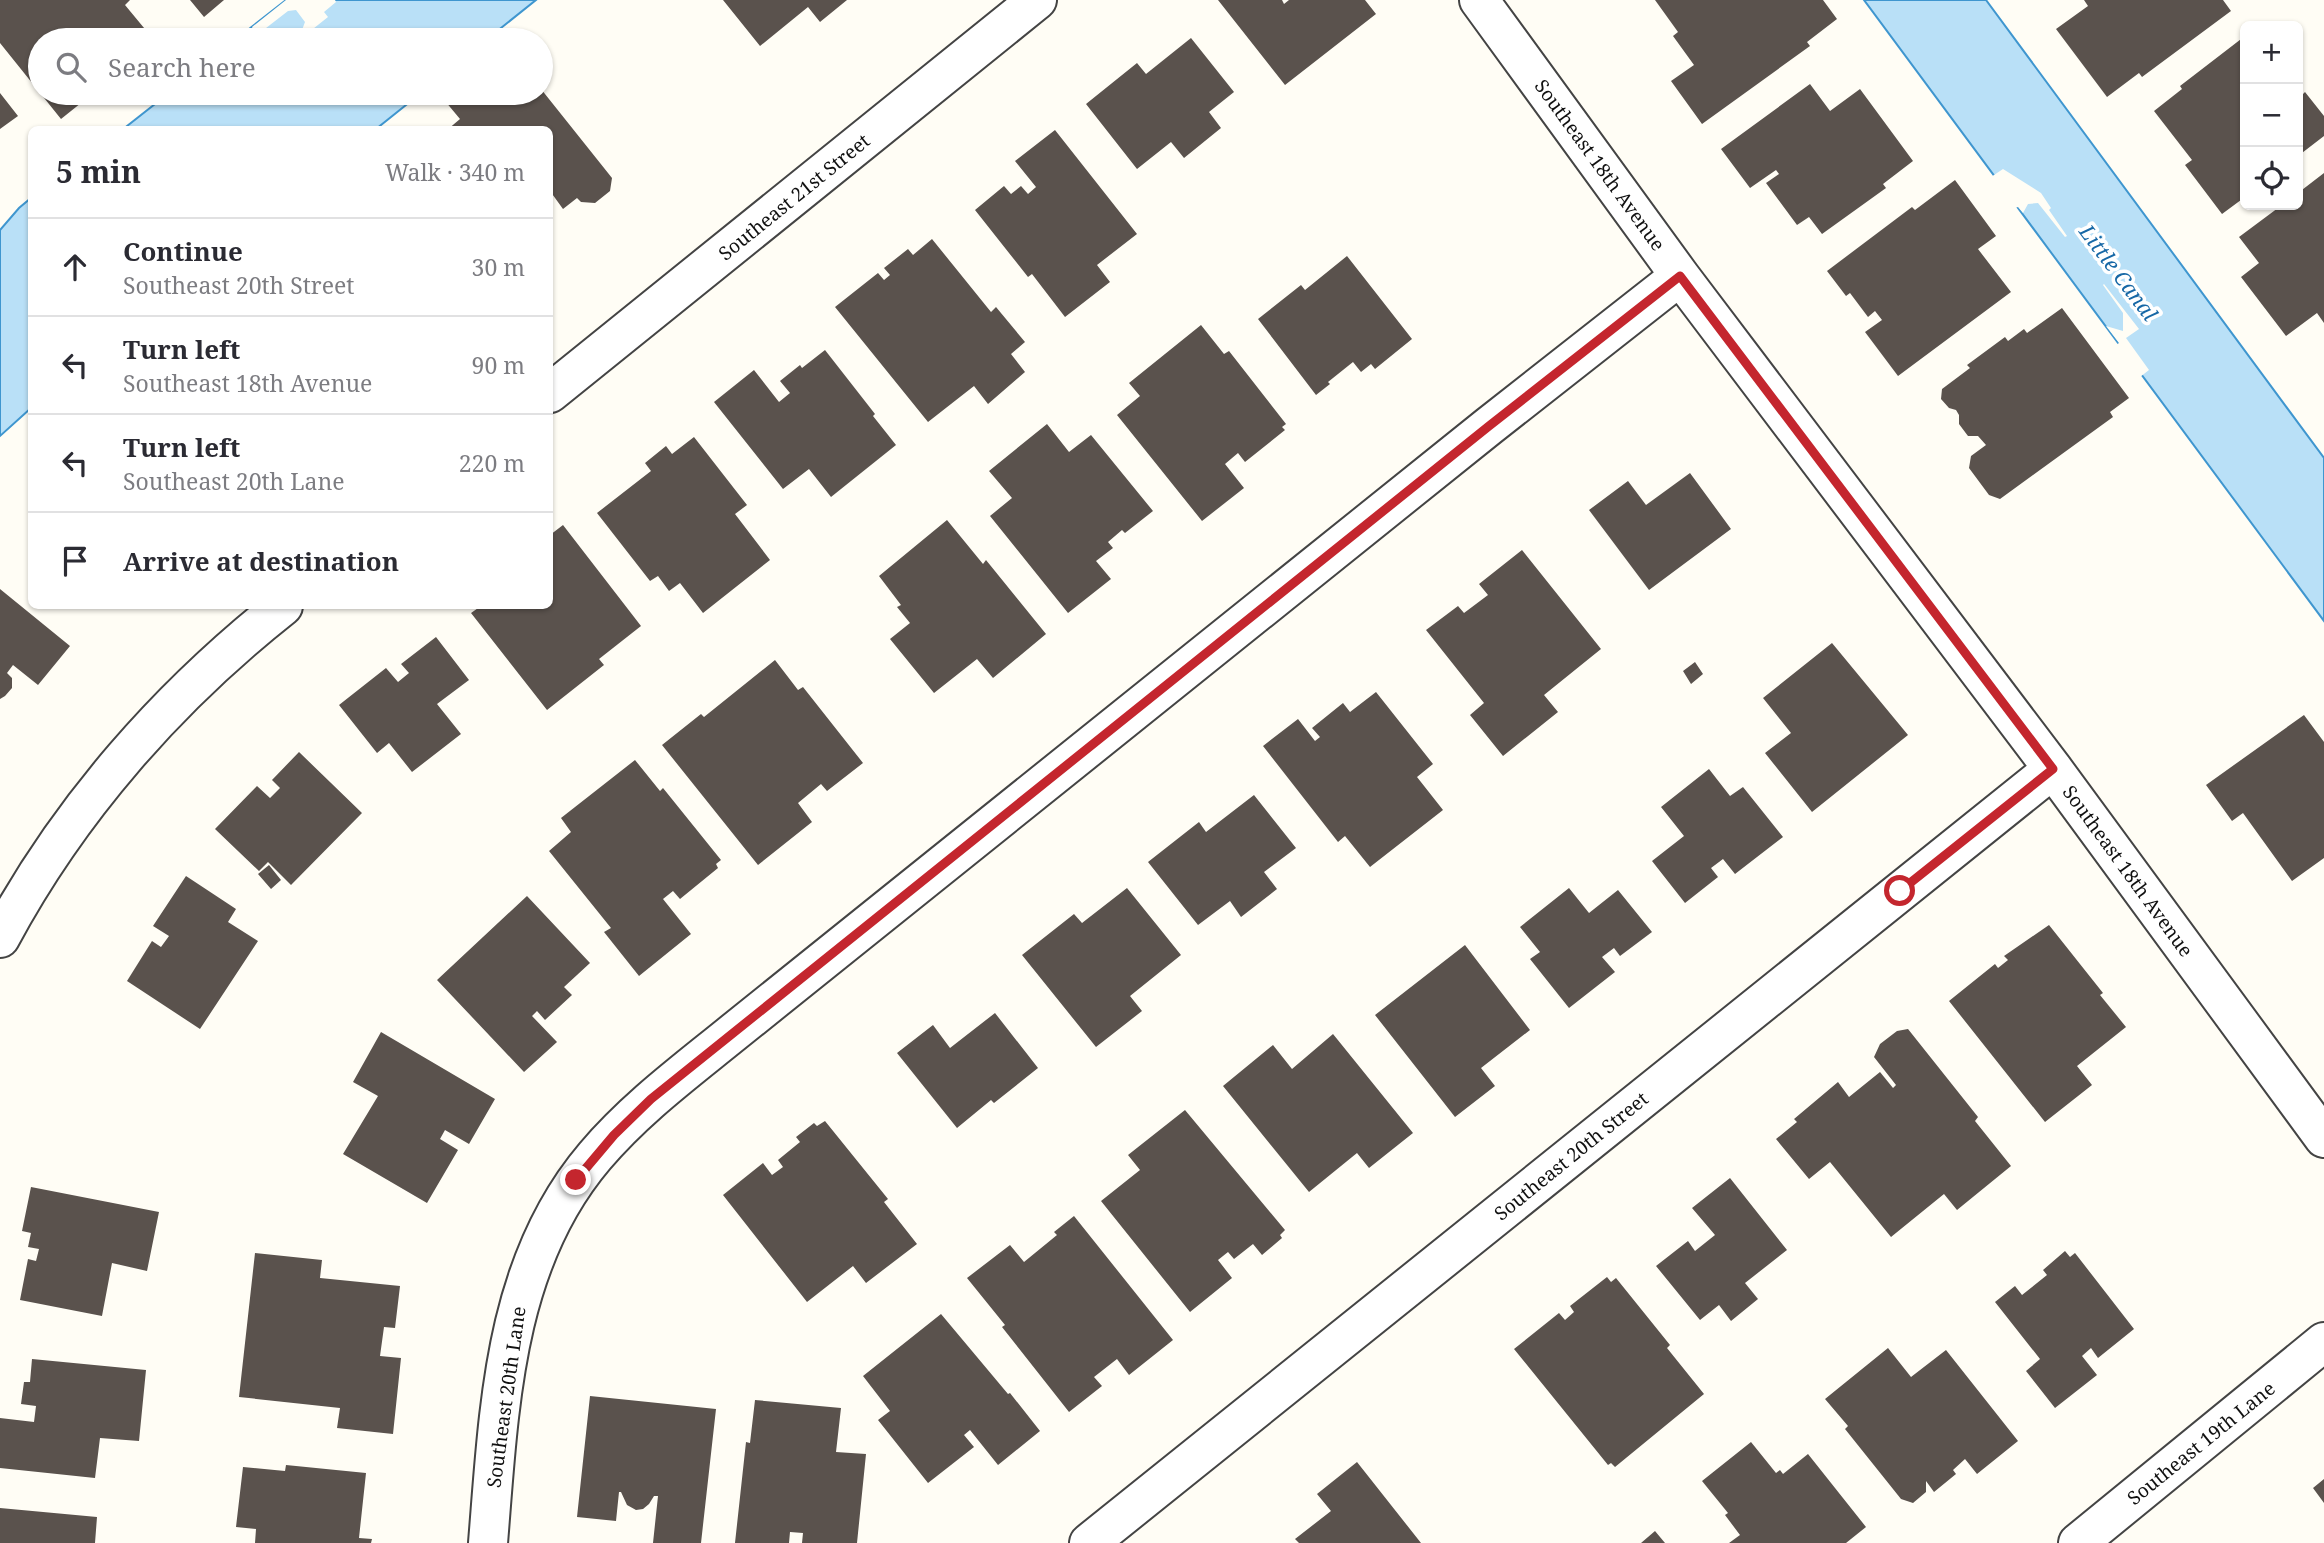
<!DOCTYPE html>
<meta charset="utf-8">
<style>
:root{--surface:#fff;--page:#f7f7f7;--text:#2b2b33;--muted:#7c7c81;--line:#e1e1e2}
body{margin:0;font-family:"Noto Serif",serif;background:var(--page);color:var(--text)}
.controls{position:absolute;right:21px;top:21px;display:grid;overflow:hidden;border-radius:10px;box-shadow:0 2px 5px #0004}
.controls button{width:63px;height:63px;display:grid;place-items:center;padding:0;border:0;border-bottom:2px solid var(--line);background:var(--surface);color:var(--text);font:35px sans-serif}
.stop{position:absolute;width:21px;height:21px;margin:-16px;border:5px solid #c4262e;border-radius:50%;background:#fff}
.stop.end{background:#c4262e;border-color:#fff;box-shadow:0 2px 7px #0008}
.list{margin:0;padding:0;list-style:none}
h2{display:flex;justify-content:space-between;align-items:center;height:91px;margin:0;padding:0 28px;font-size:30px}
h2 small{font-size:23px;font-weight:400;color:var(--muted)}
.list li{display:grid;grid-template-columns:46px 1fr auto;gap:21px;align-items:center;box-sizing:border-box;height:98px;padding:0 28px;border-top:2px solid var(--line)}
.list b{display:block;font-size:26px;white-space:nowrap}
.list p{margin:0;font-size:23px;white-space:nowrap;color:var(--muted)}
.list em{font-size:23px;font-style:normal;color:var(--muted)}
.icon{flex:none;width:38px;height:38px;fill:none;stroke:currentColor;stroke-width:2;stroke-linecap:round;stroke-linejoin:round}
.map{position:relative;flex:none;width:2324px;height:1543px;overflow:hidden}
.search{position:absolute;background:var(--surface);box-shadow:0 2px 5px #0004;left:28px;top:28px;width:525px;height:77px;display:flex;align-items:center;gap:18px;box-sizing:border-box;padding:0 24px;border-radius:38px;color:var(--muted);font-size:26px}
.panel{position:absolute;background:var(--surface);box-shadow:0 2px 5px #0004;left:28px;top:126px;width:525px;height:483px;border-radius:10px}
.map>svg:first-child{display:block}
</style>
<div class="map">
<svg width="2324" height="1543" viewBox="0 0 2324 1543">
<rect width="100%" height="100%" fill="#fffdf5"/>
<path fill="#b9e0f7" stroke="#3f96cf" stroke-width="2" d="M286 0H536L486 40H235Z
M1864 0H1986L2324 458V621Z
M169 93H421L376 129 122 130Z
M31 198V408L0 436V230L19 208Z"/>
<path fill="#fffdf5" d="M286 0H335L336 2 324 12 328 17 299 40H289L302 30 305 22 296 10 288 11 257 35 252 27Z
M2003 169 2041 193 2051 208 2049 210 2067 236 2065 237 2038 203 2028 204 2023 213 2018 207 2015 208 1991 177Z
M2104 284 2139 329 2126 338 2149 370 2140 377 2116 345 2119 343 2106 326 2123 331V313L2103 285Z"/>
<path fill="#5a524d" d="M0 0H130L125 5 154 40H40V93H99L88 102 86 99 61 119 0 43Z
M190 0H224L204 17Z
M723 0H847L820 22 808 7 760 46Z
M1218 0H1282L1284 4 1289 0H1365L1376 14 1285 85Z
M1655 0H1823L1837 19 1807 42 1810 46 1702 124 1671 81 1694 65 1673 36 1678 32Z
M2084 0H2223L2231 11 2142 77 2139 73 2107 97 2056 29 2088 6Z
M2245 36V197L2222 214 2185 165 2192 160 2154 111 2182 89 2180 86Z
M1191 38 1234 92 1209 112 1221 128 1184 158 1171 142 1137 169 1086 104 1137 63 1146 74Z
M1810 84 1830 111 1860 89 1913 161 1883 184 1886 188 1822 234 1809 217 1797 225 1766 183 1779 174 1776 170 1750 188 1721 149Z
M541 89 612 178 610 191 595 203 581 202 577 198 563 209 550 191V130H447L460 119 445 101 455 93H541Z
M2305 92 2324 116V136L2298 156V99Z
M0 93 18 116 0 129Z
M1055 130 1137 234 1097 265 1110 282 1065 317 1032 274 1028 277 975 210 1004 186 1011 194 1021 186 1028 194 1036 187 1015 161Z
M2324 173V323L2317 313 2286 336 2241 277 2259 263 2239 237 2282 205H2298V193Z
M1955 180 1996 236 1978 249 2011 292 1898 376 1865 332 1882 320 1875 311 1868 317 1850 293 1846 296 1827 271 1912 207 1915 210Z
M932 239 991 312 996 307 1025 342 1011 354 1025 372 988 404 974 386 928 422 835 307 878 273 884 280 890 275 884 268 908 249 913 255Z
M1347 256 1412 339 1375 369 1371 364 1361 372 1353 362 1328 382 1330 384 1316 395 1258 319 1301 285 1305 290Z
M2062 308 2129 398 2110 412 2113 417 2000 499 1989 495 1969 468 1971 456 1986 445 1978 436H1968L1959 424V415L1956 410 1949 408 1941 399 1942 389 1970 368 1967 365 2005 337 2008 341 2024 329 2027 333Z
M1201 325 1224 354 1229 351 1286 424 1282 427 1285 430 1245 462 1238 453 1225 464 1244 488 1202 521 1117 415 1140 396 1129 383Z
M825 350 875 414 873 416 896 445 831 497 809 469 783 489 714 402 754 370 779 402 790 393 780 381 800 365 802 368Z
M1047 424 1069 452 1091 435 1153 511 1125 533 1122 530 1108 542 1113 548 1096 561 1111 579 1068 613 990 516 1012 498 989 471Z
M694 437 747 505 735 514 770 560 703 613 680 583 669 591 658 576 650 581 597 513 651 471 645 463 666 446 672 454Z
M1690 473 1731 529 1649 590 1589 510 1628 481 1646 505Z
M947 520 983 564 986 560 1046 634 993 678 977 659 934 693 890 639 910 623 897 607 901 605 879 576Z
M563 525 641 626 599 659 604 665 547 710 471 613 481 606H550V535Z
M1522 550 1601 649 1544 695 1558 712 1503 756 1470 715 1484 703 1426 630 1458 606 1464 613 1488 595 1479 584Z
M0 589 70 646 38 685 13 665 7 673 12 678V688L5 696 0 699Z
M436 637 469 680 437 704 461 734 412 772 389 743 377 753 339 705 386 668 398 682 409 673 401 664Z
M1832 643 1908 735 1812 812 1765 753 1791 733 1763 698Z
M775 660 798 690 803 687 863 763 827 791 821 784 798 803 812 822 758 865 662 745 701 714 704 717Z
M1695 662 1703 674 1691 684 1683 671Z
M1376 692 1433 764 1417 777 1443 810 1370 867 1345 836 1338 842 1263 746 1298 719 1315 741 1320 737 1312 728 1343 703 1350 712Z
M2304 715 2324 742V858L2292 881 2243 813 2232 821 2206 785Z
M299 752 362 813 291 885 268 862 259 871 215 829 257 786 270 798 280 788 272 780Z
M635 760 660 791 663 788 721 860 716 864 718 868 680 899 673 891 663 899 691 934 639 976 604 932 611 928 549 851 571 832 561 818Z
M1709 769 1730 796 1743 787 1783 837 1735 874 1723 859 1711 868 1718 877 1685 903 1652 861 1684 836 1661 807Z
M1254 795 1296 848 1264 872 1277 889 1241 917 1230 901 1198 925 1148 862 1199 822 1206 832Z
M269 865 281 880 271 889 258 874Z
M186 876 236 909 228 922 258 941 200 1029 127 981 152 941 161 947 169 936 153 926Z
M1127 888 1181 955 1130 996 1142 1011 1096 1047 1022 955 1074 914 1082 923Z
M1569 888 1589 913 1618 890 1652 932 1620 956 1614 948 1602 957 1615 972 1569 1008 1530 959 1540 952 1520 927Z
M527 896 590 963 564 987 572 995 545 1020 537 1011 532 1016 557 1042 524 1072 437 980Z
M2049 925 2103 993 2100 995 2126 1027 2077 1066 2092 1085 2045 1122 1949 1001 1995 964 1998 968 2008 960 2004 956Z
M1465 945 1530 1030 1481 1068 1495 1086 1455 1117 1375 1015Z
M995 1013 1038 1068 994 1103 991 1100 957 1128 897 1053 933 1025 950 1048Z
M1908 1029 1978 1117 1975 1121 2011 1166 1957 1210 1944 1194 1891 1237 1830 1162 1809 1179 1776 1139 1797 1122 1794 1119 1838 1082 1849 1097 1880 1072 1893 1088 1896 1085 1874 1057 1880 1044 1897 1031Z
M381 1032 495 1099 469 1144 445 1130 440 1139 458 1150 427 1203 343 1154 378 1096 353 1082Z
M1333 1034 1413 1133 1369 1168 1357 1153 1309 1192 1223 1086 1273 1045 1292 1069Z
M1185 1110 1285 1230 1280 1235 1282 1238 1262 1255 1253 1244 1234 1259 1228 1252 1218 1260 1232 1278 1190 1312 1101 1201 1140 1170 1128 1155Z
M825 1121 888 1199 884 1202 917 1244 866 1283 853 1266 807 1302 723 1195 763 1163 772 1175 783 1167 778 1160 800 1142 796 1137 814 1123 817 1126Z
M1730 1178 1787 1250 1745 1283 1758 1299 1731 1321 1719 1305 1700 1320 1656 1266 1688 1241 1695 1251 1715 1235 1692 1208Z
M31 1187 159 1212 147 1271 112 1263 102 1316 20 1300 28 1259 36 1261 39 1249 28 1247 31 1233 22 1231Z
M1074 1216 1173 1340 1129 1375 1117 1359 1094 1377 1102 1386 1069 1412 1002 1327 1005 1325 967 1278 1010 1245 1024 1262 1057 1235 1054 1232Z
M2065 1251 2070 1257 2075 1253 2134 1329 2098 1358 2091 1348 2082 1356 2097 1375 2055 1408 2026 1371 2040 1359 1995 1302 2015 1286 2022 1295 2047 1275 2043 1270Z
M255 1253 322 1260 320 1278 400 1286 395 1328 384 1327 380 1356 401 1358 393 1434 337 1428 340 1408 239 1397Z
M1607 1277 1611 1282 1616 1278 1670 1345 1667 1348 1704 1394 1615 1467 1611 1463 1608 1465 1514 1349 1559 1313 1565 1320 1574 1312 1570 1306Z
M941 1314 1008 1394 1010 1393 1040 1431 998 1465 970 1430 964 1435 974 1447 928 1483 878 1420 890 1411 863 1376Z
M1888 1348 1911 1377 1946 1350 2018 1441 1977 1474 1965 1459 1953 1470 1956 1474 1934 1492 1926 1481V1492L1913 1503 1901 1499 1845 1429 1848 1426 1825 1399Z
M32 1359 146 1370 139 1441 100 1438 95 1478 0 1468V1418L34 1422 36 1406 21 1404 24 1382H30Z
M590 1396 716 1409 701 1543H653L658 1496H654L649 1504 643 1509 636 1510 627 1505 621 1492H619L616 1521 577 1517Z
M755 1400 841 1408 836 1452 866 1454 857 1543H802L803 1533 790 1532 789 1543H735L746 1442 750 1443Z
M1751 1442 1776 1473 1780 1470 1783 1474 1808 1454 1866 1527 1846 1543H1729L1740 1535 1725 1515 1728 1513 1702 1481Z
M1357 1462 1421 1543H1299L1295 1539 1331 1511 1317 1494Z
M286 1465 366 1473 359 1538 372 1539 371 1543H255L256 1529 236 1527 243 1467 285 1471Z
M2324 1479V1503L2313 1488Z
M0 1508 97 1517 95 1543H0Z
M1655 1531 1665 1543H1641Z"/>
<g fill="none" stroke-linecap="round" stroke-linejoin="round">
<g stroke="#444" stroke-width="42">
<path id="minor" d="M1479 0 1680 276 2053 769 2324 1138
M550 393 1037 0
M0 938C69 809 168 697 283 606
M488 1543C499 1409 503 1264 595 1156 634 1110 682 1074 729 1036L1489 426 1680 276
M1089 1543 2053 769
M2078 1543 2324 1342"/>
</g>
<use href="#minor" stroke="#fff" stroke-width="38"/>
</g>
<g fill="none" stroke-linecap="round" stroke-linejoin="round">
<path stroke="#c4262e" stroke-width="9" d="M576 1180 614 1135 651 1099 1489 426 1680 276 2053 769 1900 891"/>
</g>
<g text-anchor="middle" stroke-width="7" stroke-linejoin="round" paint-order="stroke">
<g font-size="19" fill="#111" stroke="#fff">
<text transform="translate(1600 165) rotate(54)" y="7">Southeast 18th Avenue</text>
<text transform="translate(794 197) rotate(-39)" y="7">Southeast 21st Street</text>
<text transform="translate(2128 871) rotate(54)" y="7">Southeast 18th Avenue</text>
<text transform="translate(1571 1156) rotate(-39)" y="7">Southeast 20th Street</text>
<text transform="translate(506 1397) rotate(-82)" y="7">Southeast 20th Lane</text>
<text transform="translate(2201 1443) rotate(-39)" y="7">Southeast 19th Lane</text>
</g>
<g font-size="21" font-style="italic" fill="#1768a6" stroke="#fff">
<text transform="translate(2118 273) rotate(53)" y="7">Little Canal</text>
</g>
</g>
</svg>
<div class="controls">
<button>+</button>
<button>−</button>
<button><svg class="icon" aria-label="locate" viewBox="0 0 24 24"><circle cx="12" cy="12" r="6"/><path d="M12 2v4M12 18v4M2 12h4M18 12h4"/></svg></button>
</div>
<div class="stop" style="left:1900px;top:891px"></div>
<div class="stop end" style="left:576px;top:1180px"></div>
<div class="search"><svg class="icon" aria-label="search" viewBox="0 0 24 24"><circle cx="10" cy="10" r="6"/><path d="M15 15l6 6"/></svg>Search here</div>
<section class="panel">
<h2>5 min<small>Walk · 340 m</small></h2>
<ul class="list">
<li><svg class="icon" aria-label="ahead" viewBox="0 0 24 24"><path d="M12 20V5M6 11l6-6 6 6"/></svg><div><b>Continue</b><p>Southeast 20th Street</p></div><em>30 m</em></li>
<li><svg class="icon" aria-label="left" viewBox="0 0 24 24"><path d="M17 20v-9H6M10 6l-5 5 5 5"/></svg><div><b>Turn left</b><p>Southeast 18th Avenue</p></div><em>90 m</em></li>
<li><svg class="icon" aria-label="left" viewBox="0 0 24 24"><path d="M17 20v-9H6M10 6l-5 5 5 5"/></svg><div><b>Turn left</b><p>Southeast 20th Lane</p></div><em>220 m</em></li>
<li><svg class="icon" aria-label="arrive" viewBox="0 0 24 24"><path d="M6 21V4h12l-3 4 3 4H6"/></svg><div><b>Arrive at destination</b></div></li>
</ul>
</section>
</div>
